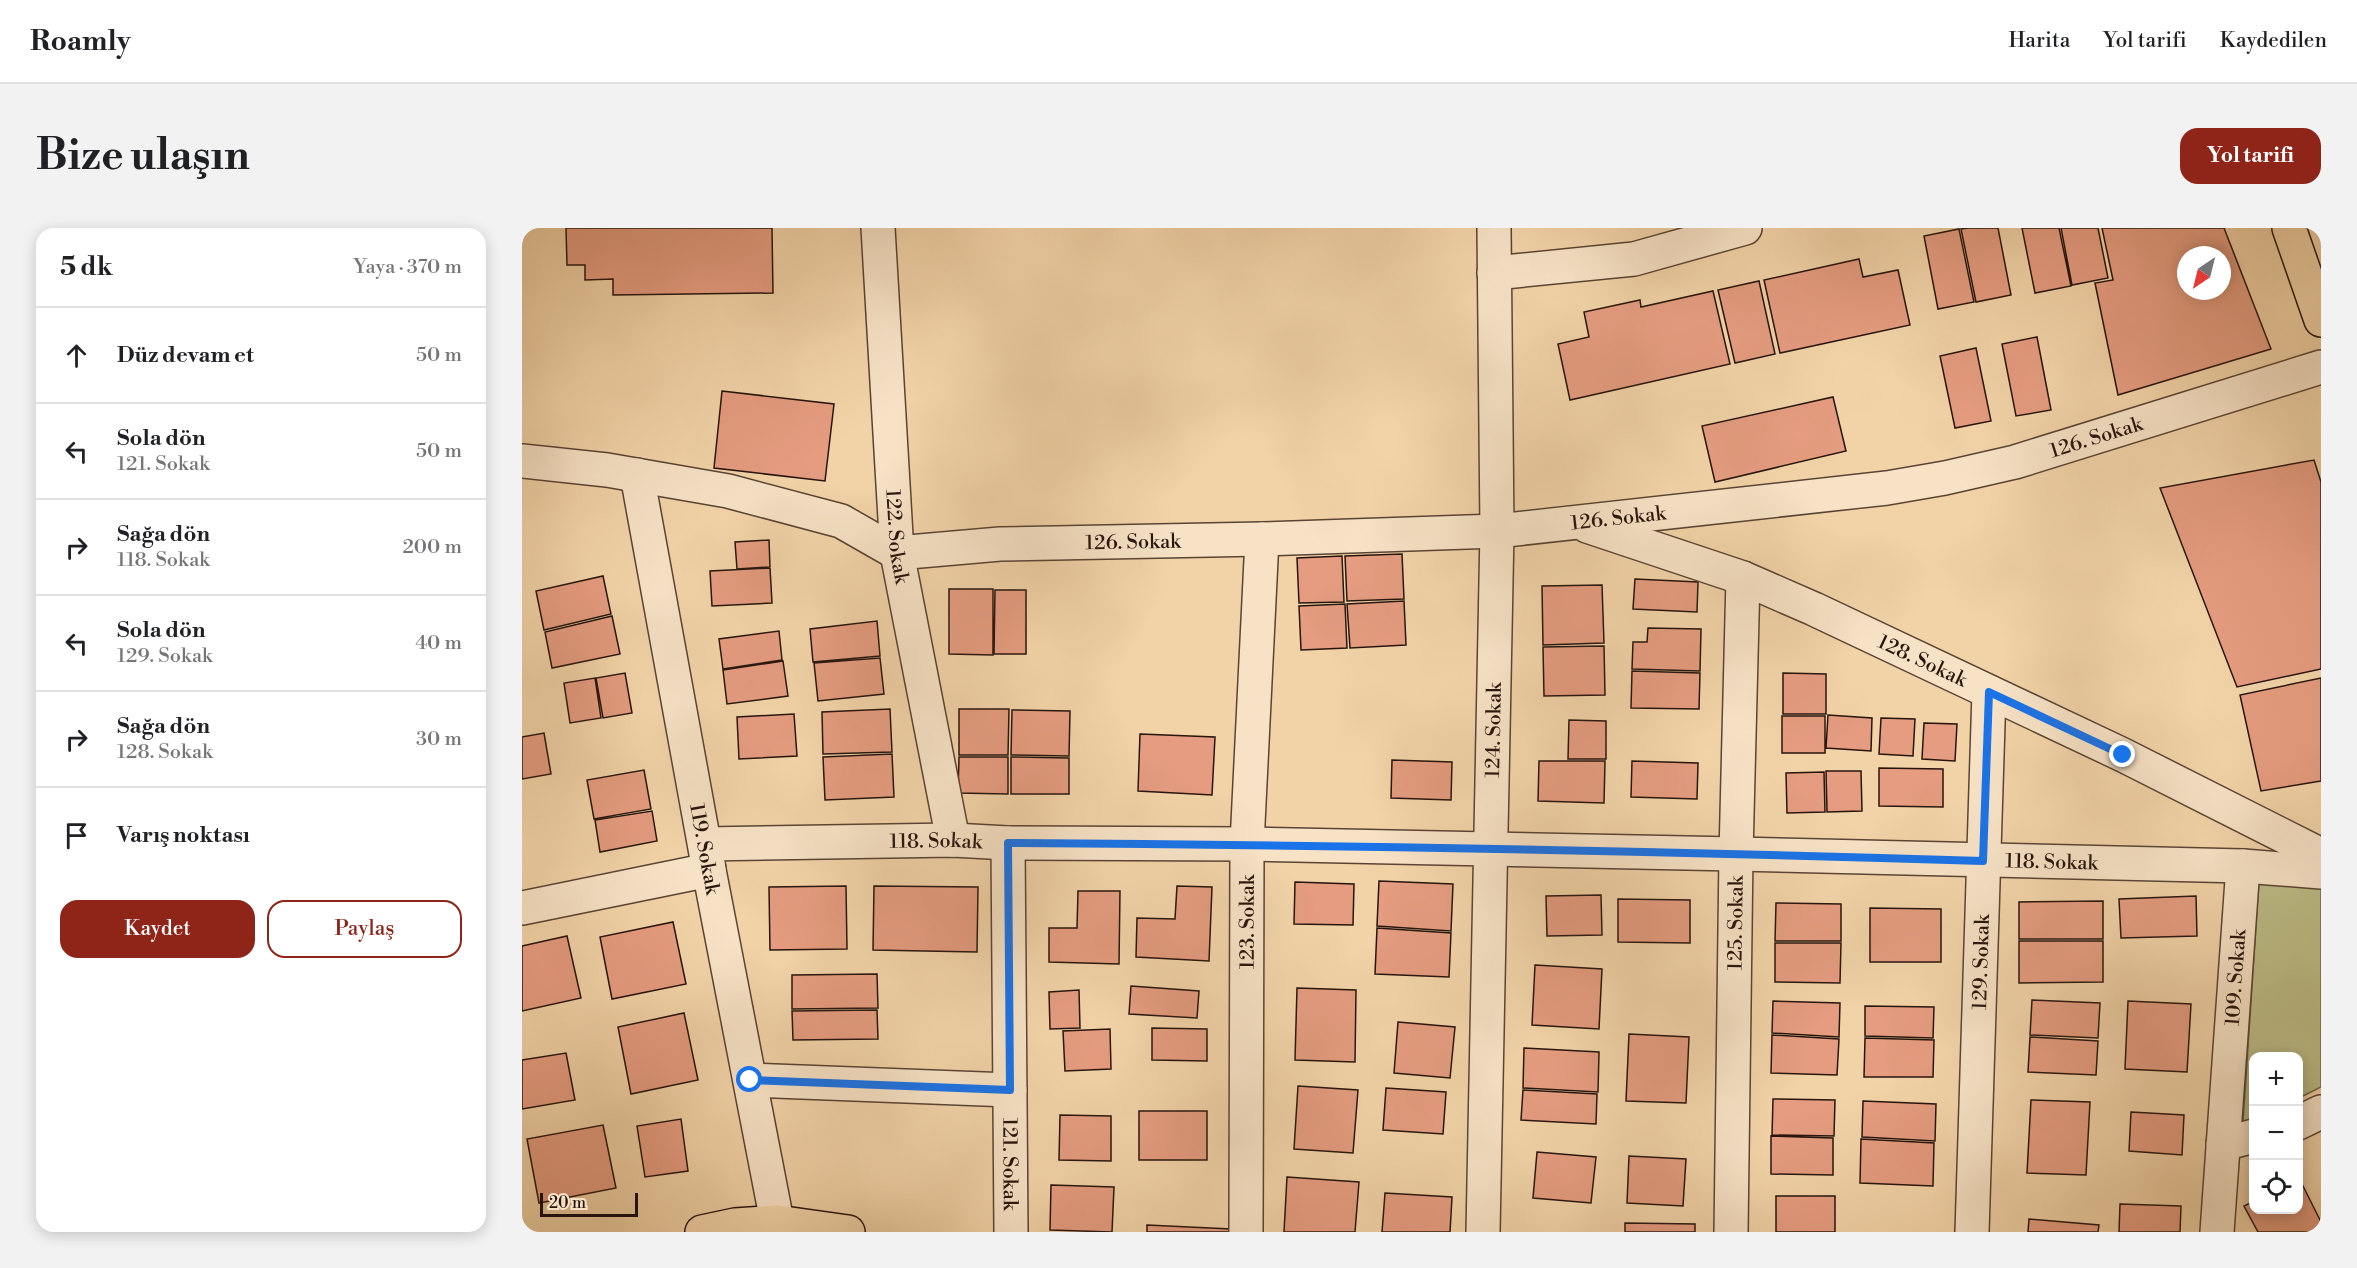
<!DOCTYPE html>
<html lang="tr">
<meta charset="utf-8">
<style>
:root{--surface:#fff;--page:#f2f2f2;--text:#202124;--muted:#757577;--line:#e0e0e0;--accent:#8f2418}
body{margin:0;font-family:"Libre Bodoni",serif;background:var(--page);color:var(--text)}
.controls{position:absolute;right:18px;bottom:18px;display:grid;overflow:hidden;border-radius:12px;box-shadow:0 3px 15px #0003}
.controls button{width:54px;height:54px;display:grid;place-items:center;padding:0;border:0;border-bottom:2px solid var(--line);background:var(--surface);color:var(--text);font:30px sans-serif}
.compass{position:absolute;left:1655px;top:18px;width:54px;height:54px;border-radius:50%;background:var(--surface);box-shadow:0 3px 15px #0003;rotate:215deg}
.scale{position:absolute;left:18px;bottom:15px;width:98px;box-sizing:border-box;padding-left:6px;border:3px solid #27150e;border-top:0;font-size:16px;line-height:21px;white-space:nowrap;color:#27150e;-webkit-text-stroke:4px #f7e2c6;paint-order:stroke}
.stop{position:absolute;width:18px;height:18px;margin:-14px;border:4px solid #1a73e8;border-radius:50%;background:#fff}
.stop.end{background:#1a73e8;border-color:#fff;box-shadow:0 2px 6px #0008}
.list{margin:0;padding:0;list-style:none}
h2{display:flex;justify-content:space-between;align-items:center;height:78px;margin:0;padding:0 24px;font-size:26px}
h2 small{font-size:20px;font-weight:400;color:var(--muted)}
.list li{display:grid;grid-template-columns:39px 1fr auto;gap:18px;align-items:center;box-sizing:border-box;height:96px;padding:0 24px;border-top:2px solid var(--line)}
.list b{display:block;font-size:22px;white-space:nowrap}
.list p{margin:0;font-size:20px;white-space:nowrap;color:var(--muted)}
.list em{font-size:20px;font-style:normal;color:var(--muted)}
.actions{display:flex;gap:12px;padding:18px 24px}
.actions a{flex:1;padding:14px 0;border:2px solid var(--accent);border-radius:18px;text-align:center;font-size:21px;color:var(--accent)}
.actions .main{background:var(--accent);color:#fff}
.icon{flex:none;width:33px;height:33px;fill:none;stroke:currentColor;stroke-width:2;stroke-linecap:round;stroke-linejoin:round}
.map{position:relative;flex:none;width:1799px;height:1004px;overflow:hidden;border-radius:18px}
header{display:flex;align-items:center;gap:36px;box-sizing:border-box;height:84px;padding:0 30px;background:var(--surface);border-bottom:2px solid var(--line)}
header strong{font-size:28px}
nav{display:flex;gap:33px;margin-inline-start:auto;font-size:21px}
.intro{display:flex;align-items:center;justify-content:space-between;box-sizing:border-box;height:144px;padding:0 36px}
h1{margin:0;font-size:42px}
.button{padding:15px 27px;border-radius:18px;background:var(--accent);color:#fff;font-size:21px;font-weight:700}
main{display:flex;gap:36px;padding:0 36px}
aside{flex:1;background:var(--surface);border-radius:18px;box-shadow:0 3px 15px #0003}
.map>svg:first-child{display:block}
</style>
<header>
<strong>Roamly</strong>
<nav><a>Harita</a><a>Yol tarifi</a><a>Kaydedilen</a></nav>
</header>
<div class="intro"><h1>Bize ulaşın</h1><a class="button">Yol tarifi</a></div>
<main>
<aside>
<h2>5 dk<small>Yaya · 370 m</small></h2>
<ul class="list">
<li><svg class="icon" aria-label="ahead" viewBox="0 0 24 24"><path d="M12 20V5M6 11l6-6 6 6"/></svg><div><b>Düz devam et</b></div><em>50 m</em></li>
<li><svg class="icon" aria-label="left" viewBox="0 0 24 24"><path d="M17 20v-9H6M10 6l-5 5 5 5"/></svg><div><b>Sola dön</b><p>121. Sokak</p></div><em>50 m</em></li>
<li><svg class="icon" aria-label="right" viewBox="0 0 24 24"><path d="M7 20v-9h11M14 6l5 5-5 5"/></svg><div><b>Sağa dön</b><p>118. Sokak</p></div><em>200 m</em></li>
<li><svg class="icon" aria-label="left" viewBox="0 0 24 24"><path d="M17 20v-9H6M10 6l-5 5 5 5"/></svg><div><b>Sola dön</b><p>129. Sokak</p></div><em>40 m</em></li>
<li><svg class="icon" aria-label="right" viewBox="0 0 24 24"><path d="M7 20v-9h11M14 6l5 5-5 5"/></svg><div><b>Sağa dön</b><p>128. Sokak</p></div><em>30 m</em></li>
<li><svg class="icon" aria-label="arrive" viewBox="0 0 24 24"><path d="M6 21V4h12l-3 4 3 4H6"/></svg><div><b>Varış noktası</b></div></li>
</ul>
<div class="actions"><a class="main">Kaydet</a><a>Paylaş</a></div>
</aside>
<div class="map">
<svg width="1799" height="1004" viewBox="0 0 1799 1004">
<rect width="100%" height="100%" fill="#f2d3a8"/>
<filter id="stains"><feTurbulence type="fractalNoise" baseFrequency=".00333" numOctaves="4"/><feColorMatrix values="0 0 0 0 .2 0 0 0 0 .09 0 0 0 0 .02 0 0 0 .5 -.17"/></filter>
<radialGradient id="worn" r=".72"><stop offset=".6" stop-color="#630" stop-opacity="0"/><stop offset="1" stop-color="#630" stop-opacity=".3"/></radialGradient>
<path fill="#bcbc86" stroke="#72684a" stroke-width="1.5" d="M1799 649V859L1777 870 1776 828H1732L1731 891 1721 896 1737 652Z"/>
<path fill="#e59c80" stroke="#27150e" stroke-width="1.5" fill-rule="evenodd" d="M44 0H250L251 65 91 67V51L63 52V37H45Z
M1446 0H1476L1489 67 1454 74 1439 1Z
M1500 0H1537L1549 58 1513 65Z
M1539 0H1576L1586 50 1550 57Z
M1580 0H1702L1749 121 1596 167 1573 55 1591 52ZM1664 27H1700V63H1664Z
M1437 1 1452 74 1416 81 1402 8Z
M1337 31 1341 49 1376 42 1388 97 1258 125 1242 52Z
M1237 53 1253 126 1213 135 1196 62Z
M1191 63 1208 136 1048 172 1036 116 1067 109 1062 84 1118 72 1119 79Z
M1515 109 1529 182 1494 188 1480 116Z
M1454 120 1469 193 1433 200 1418 128Z
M200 163 312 176 303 253 192 240Z
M1311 169 1324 223 1193 254 1180 198Z
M1792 232 1799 254V441L1715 459 1638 260Z
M247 312 248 339 215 341 213 314Z
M880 326 882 371 825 373 823 328Z
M820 328 822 374 777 375 775 330Z
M248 340 250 375 190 378 188 343Z
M81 348 89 386 22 402 14 363Z
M1113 351 1176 354 1175 384 1111 381Z
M1080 357 1082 415 1021 417 1020 358Z
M427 361H471V427L427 426Z
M473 362H504V426H472Z
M882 373 884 417 828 420 825 376Z
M823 376 825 420 779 422 777 378Z
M90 388 98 426 30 440 23 404Z
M355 393 358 428 291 434 288 401Z
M1126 400 1179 401 1178 443 1110 441 1111 414H1125Z
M257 403 260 432 201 441 197 411Z
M1082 418 1083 467 1022 468 1021 419Z
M358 430 362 466 296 473 292 435Z
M261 433 266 468 205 476 201 442Z
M1110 443 1178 445 1177 481 1109 480Z
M103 445 110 485 81 490 74 450Z
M1261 445 1304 446V486H1261Z
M73 450 79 490 48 495 42 455Z
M1799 450V553L1739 563 1718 467Z
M368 481 370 524 301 526 300 484Z
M437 481H487L486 527H437Z
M490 482 548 483 547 528 489 527Z
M272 486 275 528 217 531 215 489Z
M1306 487 1350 490 1349 523 1304 520Z
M1260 488H1303V525H1260Z
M1359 490 1393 491 1391 528 1357 526Z
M1047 492 1084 493V531H1046Z
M1402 495 1435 496 1433 533 1400 531Z
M22 505 29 546 0 551V509Z
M618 506 693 509 690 567 616 563Z
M370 526 372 569 303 572 301 529Z
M437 529H486V566L436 565Z
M489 529 547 530V566H489Z
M870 532 930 534 929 572 869 570Z
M1017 533H1083L1082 575 1016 573Z
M1110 533 1176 535 1175 571 1109 569Z
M1357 540 1421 541V579L1357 578Z
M122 542 129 581 72 591 65 552Z
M1304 543H1339L1340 583 1305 584Z
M1302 544 1303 584 1265 585 1264 545Z
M130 583 135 613 78 624 73 592Z
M857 653 931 656 929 703 855 698Z
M773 654 832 656 831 697 772 696Z
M324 658 325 721 248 722 247 659Z
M352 658 456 659 455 724 351 722Z
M655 658 690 659 687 733 614 729 615 690 653 691Z
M556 663H598L597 736 527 734V700H555Z
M1079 667 1080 707 1025 708 1024 668Z
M1674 668 1675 708 1599 710 1597 671Z
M1096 671 1168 672V715L1096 714Z
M1581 673V711H1497V674Z
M1254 675 1319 676V713H1253Z
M1348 680 1419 681V734H1348Z
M151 694 164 756 90 771 78 709Z
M855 700 929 705 927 749 853 746Z
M45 708 59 770 0 783V718Z
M1497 713H1581V754L1497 755Z
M1253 715H1319L1318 755 1253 754Z
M1013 737 1080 741 1077 801 1010 797Z
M355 746 356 780 270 781V747Z
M609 758 677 763 675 790 607 786Z
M775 760 834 762 833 834 773 832Z
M557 762 558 800 528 801 527 764Z
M1510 772 1578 775 1576 810 1508 807Z
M1251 773 1318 775 1317 809 1250 805Z
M1606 773 1669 776 1665 844 1603 841Z
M1343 778 1412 779 1411 810 1343 808Z
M355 782 356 811 271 812 270 783Z
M162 785 176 852 109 866 96 799Z
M876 794 933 799 928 850 872 845Z
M630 800 685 801V833L630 832Z
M588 801 589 841 543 843 541 803Z
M1107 806 1167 809 1164 875 1104 873Z
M1250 807 1317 811 1315 847 1249 845Z
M1508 809 1576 813 1574 847 1506 844Z
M1343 810 1412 812 1411 849H1342Z
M1002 820 1077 824 1076 864 1001 860Z
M44 825 53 872 0 881V832Z
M776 858 836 862 831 925 772 921Z
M864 860 924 864 921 906 861 902Z
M1001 862 1075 866 1074 896 999 892Z
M1251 871 1313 872 1312 908 1250 907Z
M1509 872 1568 874 1564 947 1505 945Z
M1341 873 1414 876 1413 913 1340 909Z
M617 883H685V932H617Z
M1609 884 1662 887 1660 927 1607 923Z
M538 887 589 888V933L537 932Z
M159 891 166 943 123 949 115 898Z
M81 897 94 960 17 975 5 911Z
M1249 908 1311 910V947L1249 946Z
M1339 911 1412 915 1411 958 1338 955Z
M1015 924 1074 929 1069 975 1011 970Z
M1107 928 1164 931 1161 978 1105 975Z
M765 949 837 954 833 1004H762Z
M1777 950 1799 994V1004H1736L1722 978 1732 973V982H1776Z
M529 957 592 959 590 1004 528 1002Z
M863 965 930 969 928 1004H860Z
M1254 968H1313V1004H1254Z
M1598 976 1659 978 1658 1004H1597Z
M1507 991 1577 997 1576 1004H1506Z
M1103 995 1173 996V1004H1103Z
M625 997 709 1001V1004H625Z"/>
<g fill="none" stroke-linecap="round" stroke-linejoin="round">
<g stroke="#5a4434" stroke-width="36">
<g id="minor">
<path id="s1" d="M356 0 375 325 431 612"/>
<path d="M972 45 1112 31 1223 0"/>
<path id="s2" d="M0 233 85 242 206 263 319 293 375 325 478 316 740 311 975 303 1365 260 1423 250 1493 234 1799 139"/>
<path id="s3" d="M115 247 187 642 257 1004"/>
<path id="s4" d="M1065 298 1221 350 1292 381 1601 527 1799 627"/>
<path id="s5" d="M486 615 489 1004"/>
<path id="s6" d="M0 680 187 642 183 616 431 612 486 615 725 616 1214 626 1721 638 1799 644"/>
<path d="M228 852 488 862"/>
<path d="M1776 895 1799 884"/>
<path d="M1701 916 1732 908"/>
<path id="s7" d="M724 1004 725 616 740 311"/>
<path id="s8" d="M961 1004 975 303 972 0"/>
<path id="s9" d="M1209 1004 1214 626 1221 350"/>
<path id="s10" d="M1450 1004 1467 464"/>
<path id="s11" d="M1695 1004 1721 638"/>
</g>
</g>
<g stroke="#27150e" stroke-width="36">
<path id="major" d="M1767 0 1799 92
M180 1004 213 997 255 994 326 1004"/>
</g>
<use href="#minor" stroke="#f7e2c6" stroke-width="33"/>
<use href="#major" stroke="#f2d3a8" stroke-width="33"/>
</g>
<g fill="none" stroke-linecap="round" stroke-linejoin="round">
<path stroke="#1a73e8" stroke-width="8" d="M228 852 488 862 486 615C811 617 1136 623 1461 633L1467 464 1601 527"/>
</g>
<g text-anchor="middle" stroke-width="4.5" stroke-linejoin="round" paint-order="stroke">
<g font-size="20" fill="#27150e" stroke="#f7e2c6">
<text dy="7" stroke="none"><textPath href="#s2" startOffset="1598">126. Sokak</textPath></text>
<text dy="7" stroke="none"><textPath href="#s2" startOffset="1112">126. Sokak</textPath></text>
<text dy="7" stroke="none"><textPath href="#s1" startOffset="309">122. Sokak</textPath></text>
<text dy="7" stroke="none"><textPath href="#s2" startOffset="626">126. Sokak</textPath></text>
<text dy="7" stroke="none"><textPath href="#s4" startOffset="362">128. Sokak</textPath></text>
<text dy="7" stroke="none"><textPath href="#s8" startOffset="502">124. Sokak</textPath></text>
<text dy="7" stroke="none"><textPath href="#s6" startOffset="448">118. Sokak</textPath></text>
<text dy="7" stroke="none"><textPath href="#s3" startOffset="380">119. Sokak</textPath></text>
<text dy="7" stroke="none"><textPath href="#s6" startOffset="1564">118. Sokak</textPath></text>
<text dy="7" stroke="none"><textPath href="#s7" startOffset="310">123. Sokak</textPath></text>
<text dy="7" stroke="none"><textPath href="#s9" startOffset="309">125. Sokak</textPath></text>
<text dy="7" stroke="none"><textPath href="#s10" startOffset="270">129. Sokak</textPath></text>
<text dy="7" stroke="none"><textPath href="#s11" startOffset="255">109. Sokak</textPath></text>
<text dy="7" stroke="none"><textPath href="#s5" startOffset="321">121. Sokak</textPath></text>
</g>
</g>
<rect width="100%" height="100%" filter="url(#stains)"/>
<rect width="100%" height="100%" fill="url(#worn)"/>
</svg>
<div class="controls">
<button>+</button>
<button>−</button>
<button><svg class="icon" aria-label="locate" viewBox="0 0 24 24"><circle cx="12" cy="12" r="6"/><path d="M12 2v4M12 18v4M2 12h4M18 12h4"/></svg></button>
</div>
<svg class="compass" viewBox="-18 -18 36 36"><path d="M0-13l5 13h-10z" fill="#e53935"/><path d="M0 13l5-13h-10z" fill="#757577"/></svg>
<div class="scale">20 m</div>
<div class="stop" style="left:228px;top:852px"></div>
<div class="stop end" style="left:1601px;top:527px"></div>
</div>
</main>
